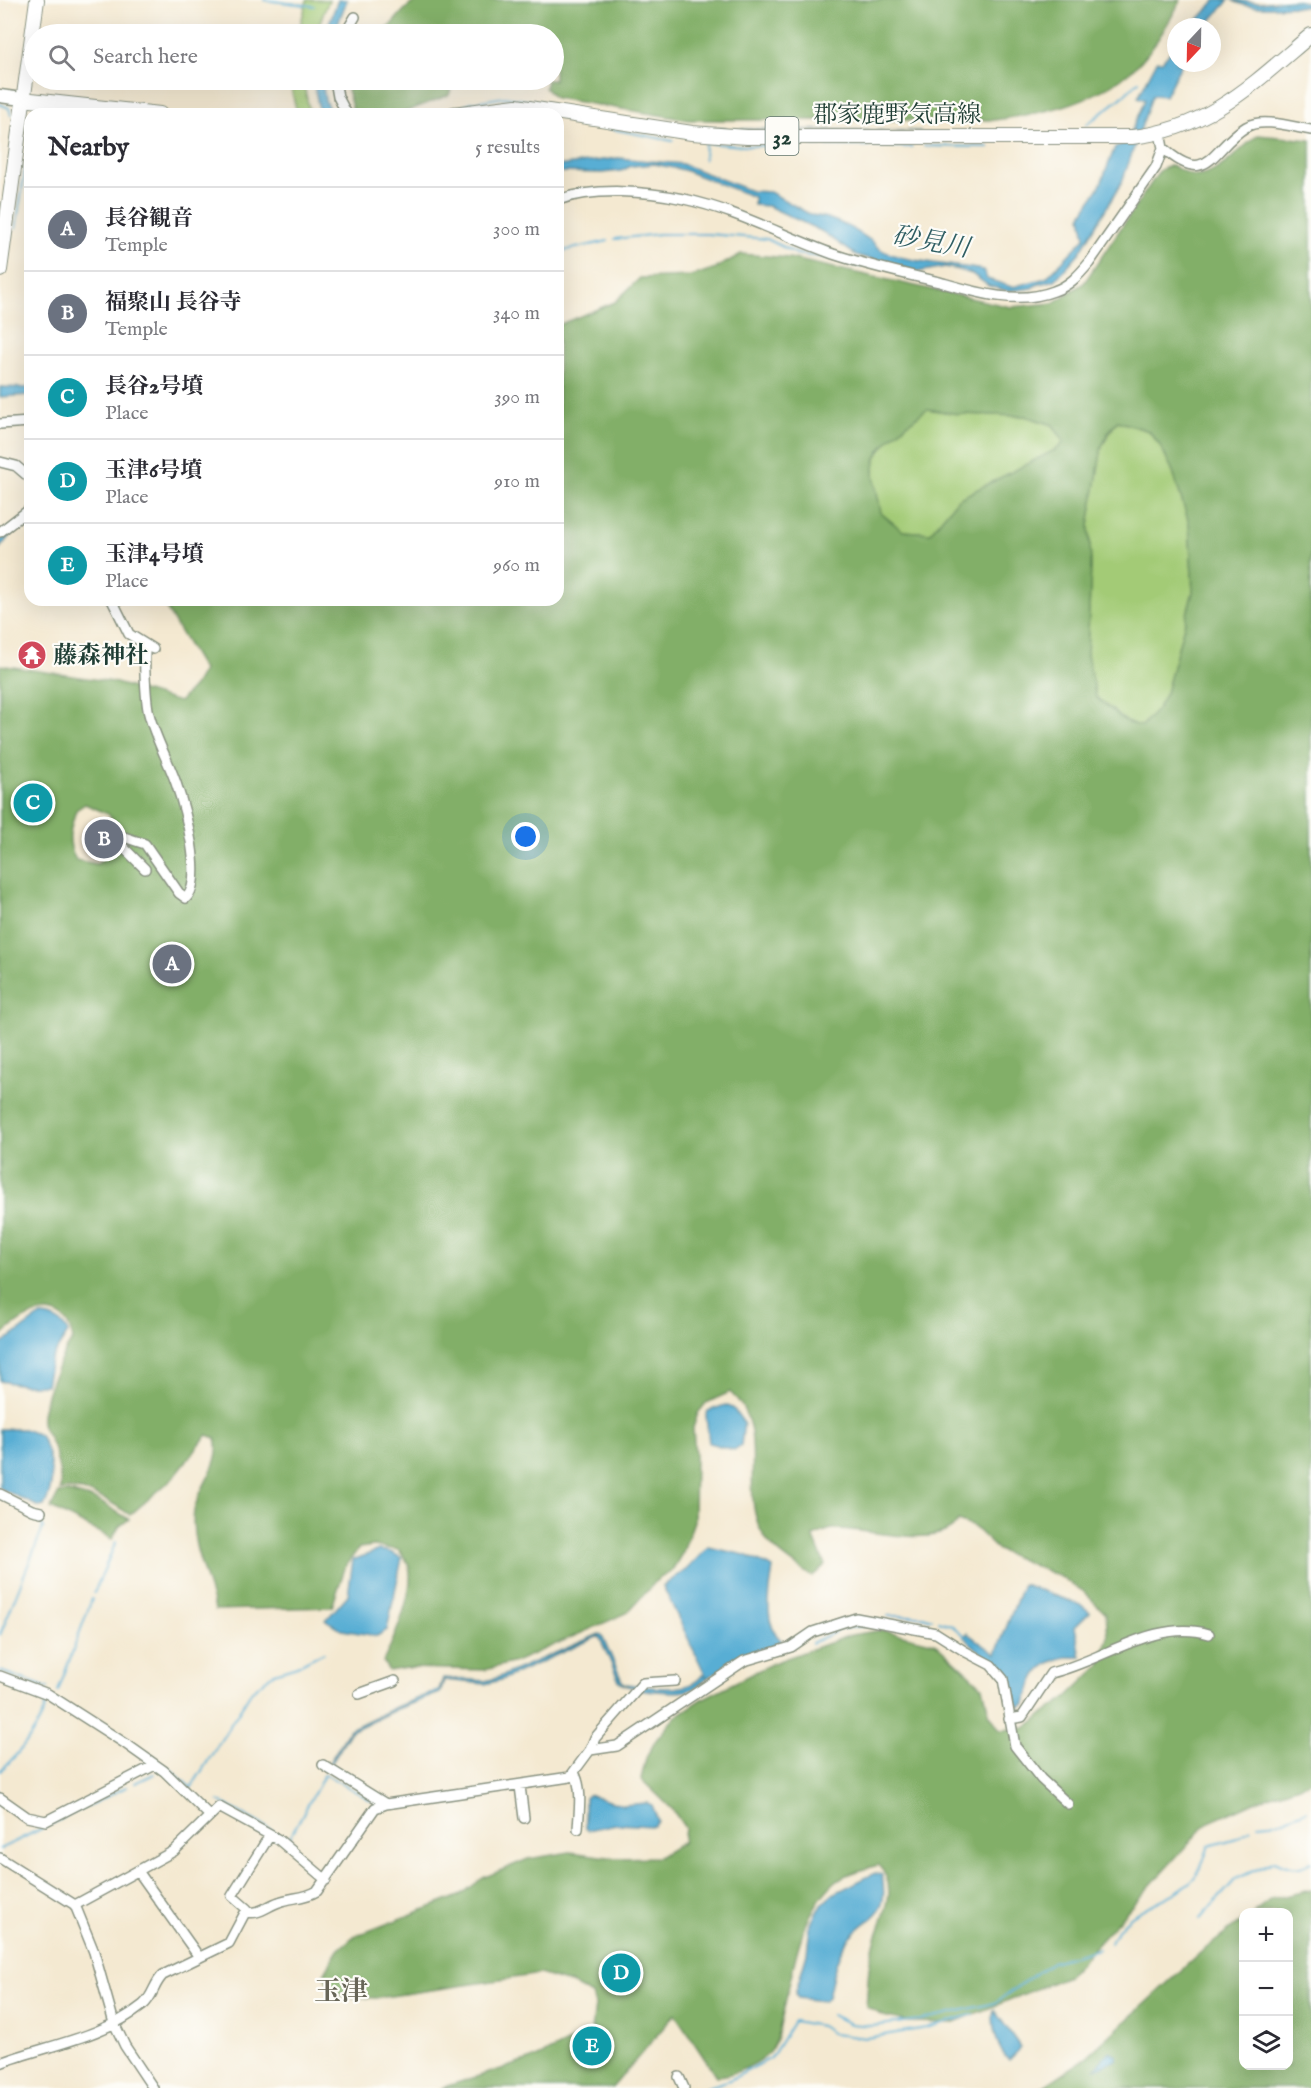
<!DOCTYPE html>
<meta charset="utf-8">
<style>
:root{--surface:#fff;--page:#f7f7f7;--text:#2b2b33;--muted:#7c7c81;--line:#e1e1e2;--accent:#d1495b}
body{margin:0;font-family:"IM FELL English","Noto Serif JP",serif;background:var(--page);color:var(--text)}
.controls{position:absolute;right:18px;bottom:18px;display:grid;overflow:hidden;border-radius:12px;box-shadow:0 6px 24px #0002}
.controls button{width:54px;height:54px;display:grid;place-items:center;padding:0;border:0;border-bottom:2px solid var(--line);background:var(--surface);color:var(--text);font:30px sans-serif}
.compass{position:absolute;left:1167px;top:18px;width:54px;height:54px;border-radius:50%;background:var(--surface);box-shadow:0 6px 24px #0002;rotate:202deg}
.you{position:absolute;left:526px;top:837px;width:21px;height:21px;margin:-15px;border:4px solid #fff;border-radius:50%;background:#1a73e8;box-shadow:0 0 0 9px #1a73e833}
.badge{display:grid;place-items:center;width:39px;height:39px;border-radius:50%;background:var(--accent);color:#fff;font-size:20px;font-weight:700}
.pin{position:absolute;translate:-50% -50%;border:3px solid #fff;box-shadow:0 2px 6px #0006}
.list{margin:0;padding:0;list-style:none}
h2{display:flex;justify-content:space-between;align-items:center;height:78px;margin:0;padding:0 24px;font-size:26px}
h2 small{font-size:20px;font-weight:400;color:var(--muted)}
.list li{display:grid;grid-template-columns:39px 1fr auto;gap:18px;align-items:center;box-sizing:border-box;height:84px;padding:0 24px;border-top:2px solid var(--line)}
.list b{display:block;font-size:22px;white-space:nowrap}
.list p{margin:0;font-size:20px;white-space:nowrap;color:var(--muted)}
.list em{font-size:20px;font-style:normal;color:var(--muted)}
.icon{flex:none;width:33px;height:33px;fill:none;stroke:currentColor;stroke-width:2;stroke-linecap:round;stroke-linejoin:round}
.map{position:relative;flex:none;width:1311px;height:2088px;overflow:hidden}
.search{position:absolute;background:var(--surface);box-shadow:0 6px 24px #0002;left:24px;top:24px;width:540px;height:66px;display:flex;align-items:center;gap:15px;box-sizing:border-box;padding:0 21px;border-radius:33px;color:var(--muted);font-size:22px}
.panel{position:absolute;background:var(--surface);box-shadow:0 6px 24px #0002;left:24px;top:108px;width:540px;height:498px;border-radius:18px}
.map>svg:first-child{display:block}
</style>
<div class="map">
<svg width="1311" height="2088" viewBox="0 0 1311 2088">
<rect width="100%" height="100%" fill="#fdfcf7"/>
<filter id="ink" filterUnits="userSpaceOnUse"><feTurbulence type="fractalNoise" baseFrequency=".0167" numOctaves="2"/><feDisplacementMap in="SourceGraphic" scale="12" xChannelSelector="R" yChannelSelector="G"/><feConvolveMatrix kernelMatrix="1 2 1 2 8 2 1 2 1" color-interpolation-filters="sRGB"/></filter>
<filter id="wash" filterUnits="userSpaceOnUse"><feTurbulence type="fractalNoise" baseFrequency=".008" numOctaves="4" result="noise"/><feDisplacementMap in="SourceGraphic" scale="24" xChannelSelector="R" yChannelSelector="G"/><feGaussianBlur stdDeviation="1.35" result="paint"/><feColorMatrix in="noise" values="0 0 0 0 0 0 0 0 0 0 0 0 0 0 0 0 0 1.4 0 .05"/><feComposite in="paint" operator="in"/></filter>
<g filter="url(#wash)">
<rect width="100%" height="100%" fill="#f4e9d1"/>
<path fill="#a3cb76" stroke="#618455" stroke-width="1.5" d="M307 0H329L315 34H298Z
M289 80H303L310 114H292L297 113Z
M927 409 958 414 1025 416 1053 425 1064 442 1057 449 958 499 930 533 903 531 881 514C879 498 870 472 876 458 884 440 912 420 927 409Z
M1117 421 1149 431 1159 444 1172 469 1189 523 1193 592 1166 693 1158 708 1142 726 1128 723 1096 697 1087 655 1091 565 1089 526 1102 446Z"/>
<path fill="#82af67" stroke="#50764e" stroke-width="1.5" fill-rule="evenodd" d="M419 0H1181C1167 25 1150 57 1127 74 1089 104 1040 114 994 120H689L555 98 545 88 547 80H554V34H381C394 25 404 5 419 0Z
M346 80H454L449 95 400 114H357L353 110 345 83Z
M1258 135 1311 140V1782L1266 1797 1207 1823 1068 1976 952 2023 910 2022 883 2016 866 2007C868 1989 867 1969 872 1952 878 1923 903 1890 878 1865 865 1869 845 1873 835 1882 800 1914 794 1965 784 2008 781 2022 779 2036 772 2048 764 2063 732 2076 716 2076L675 2014 612 2088H441L536 2058 592 2031 595 2005 592 1995 572 1984 540 1974 377 1998 345 1997 329 1987 324 1974 338 1950 353 1937 459 1896 483 1878 528 1859 570 1852 616 1858 659 1857 683 1842 685 1828 672 1809 641 1779 646 1758 656 1740 675 1717 704 1698 773 1663 851 1635 882 1630 935 1643 983 1687 989 1713 1000 1730 1025 1728 1068 1696 1100 1665 1108 1637 1106 1614 1083 1591 1061 1577 998 1550 974 1527 958 1521C939 1551 866 1528 834 1529 827 1529 820 1534 813 1536L825 1565 812 1577C796 1565 770 1550 761 1531 739 1486 771 1428 730 1392L706 1403 698 1413 693 1428 695 1456 694 1521 683 1552 671 1572 658 1579 627 1613 515 1662 485 1670 406 1668 389 1671 383 1662C394 1639 415 1591 409 1566 408 1561 402 1555 399 1550L374 1546 359 1548 346 1565 332 1607 215 1610C208 1579 189 1543 194 1511 199 1485 223 1464 216 1438L207 1435 173 1478 130 1515C111 1501 83 1486 60 1490 62 1477 56 1452 50 1440 47 1434 43 1429 42 1423 39 1409 62 1351 73 1340 65 1294 22 1314 0 1337V665L113 682 179 702 194 686 203 670 161 600H558V325L615 302 640 278 692 276 716 268 741 254 789 258 1011 307 1053 303 1084 283 1160 170 1171 165C1179 169 1190 177 1198 176 1220 174 1240 148 1258 135ZM927 409 958 414 1025 416 1053 425 1064 442 1057 449 958 499 930 533 903 531 881 513C879 498 870 472 876 458 884 440 912 420 927 409ZM1117 421 1149 431 1159 444 1172 469 1189 523 1193 592 1166 693 1158 708 1142 726 1128 723 1096 697 1087 655 1091 565 1089 526 1102 446 1108 433ZM85 804 108 814 119 826 110 853 97 864 76 860C66 842 70 829 76 810Z
M68 1492 97 1500 129 1519 119 1527 112 1539 51 1508 59 1493Z
M1311 1890V2088H1041L1082 2061 1200 1953 1243 1920 1244 2066H1288V1912H1254L1271 1899Z"/>
<path fill="#58aed4" stroke="#3c7684" stroke-width="1.5" d="M338 0H347L334 34H325Z
M1216 0H1229L1205 27H1191Z
M1232 0 1259 3 1293 0 1311 3V8C1284 2 1256 14 1232 0Z
M1176 45V63H1182L1165 96 1153 95 1151 99 1122 182 1080 252 1055 280 1036 285 1033 288 1008 291 989 286 972 274 959 270 945 267 918 272 856 255 821 231 768 206 754 205V197L684 170 654 164 631 166 621 171 602 173 558 172V166L618 158 682 164 751 191 770 192 811 215C831 217 853 228 870 240 874 242 876 247 880 249 899 262 958 265 983 270L987 279 1012 287 1046 278 1085 238 1081 216 1100 186 1115 147 1126 143 1145 100 1138 97 1157 61H1162Z
M313 80H322L325 100 331 114H320Z
M704 127 733 129 921 131 733 130Z
M0 387 30 388V395L0 397Z
M30 513V520L13 531 0 548V536Z
M40 1316C52 1316 64 1322 68 1333L51 1359 46 1385H24L0 1381V1345Z
M725 1405 733 1408 744 1423 741 1445 734 1450 709 1443 706 1415 708 1411Z
M0 1429H24L40 1435C51 1455 57 1484 44 1506L39 1507 0 1488Z
M708 1547 745 1555 773 1568C770 1590 762 1624 782 1641L771 1647 738 1656 734 1662 707 1678 663 1586 687 1569Z
M379 1550 390 1552 402 1558 387 1630 377 1636 342 1630 326 1620 348 1595 353 1560Z
M1023 1584 1081 1605 1090 1612 1075 1627 1081 1657C1075 1658 1069 1656 1062 1658 1036 1664 1032 1682 1025 1704L1020 1707 1015 1701 1013 1684 1006 1669 989 1660 964 1637 967 1633 996 1654Z
M599 1634 602 1635 622 1681 626 1684C648 1686 690 1696 703 1674L707 1679C702 1683 696 1688 690 1690 676 1694 628 1691 619 1681L599 1636 501 1680 485 1684 444 1680 440 1693 397 1709 351 1731 331 1764 329 1763 350 1729 398 1706 439 1690 443 1678 485 1681 497 1678Z
M588 1795 623 1805 647 1803 652 1805 658 1821 653 1826 616 1824 588 1830 585 1828V1798Z
M875 1873 882 1875C890 1921 868 1913 848 1940 836 1955 832 1979 828 1997L824 2001 798 1998 795 1994 807 1953 810 1926 817 1911 831 1895Z
M994 2010 1021 2048 1009 2060C997 2050 991 2025 994 2010Z
M1109 2051 1117 2055V2060L1096 2069Z"/>
<g fill="none" stroke-linecap="round" stroke-linejoin="round">
<path stroke="#58aed4" stroke-width="2" d="M264 0 314 6
M0 104 9 108 11 115
M465 106 469 103 504 97 544 103
M582 123 673 141
M1086 125 1121 98 1139 81
M813 145 912 147
M924 146 989 147
M704 160 705 143 745 146 805 145
M16 228 30 138
M615 239 659 234H708L767 239 797 254 830 258
M558 252 608 241
M844 262 861 267
M94 1593 116 1542
M888 1616H923L932 1619
M939 1621 951 1625 966 1637
M0 1635 43 1528 40 1515
M812 1643 841 1629 871 1625
M0 1671 48 1688
M58 1691 92 1599
M168 1767 191 1788 251 1692 274 1673 297 1666 324 1652
M0 1771C19 1754 43 1725 47 1699
M135 1783 154 1774
M219 1801 273 1831
M1258 1824 1279 1822 1306 1811
M287 1838 290 1837 325 1774 372 1801
M0 1849 126 1787
M1200 1919 1236 1879 1275 1861C1289 1868 1297 1871 1311 1862
M1111 1943C1126 1904 1167 1906 1193 1879 1202 1870 1204 1857 1209 1846L1237 1838 1251 1829
M832 2015 850 2024 872 2026 920 2020 995 2003 1052 1962 1098 1949
M0 2071 7 2064
M674 2088 678 2087
M705 2088 730 2080 771 2058 794 2021 821 2026 833 2034 866 2038 926 2028 974 2014"/>
</g>
</g>
<g filter="url(#ink)">
<g fill="none" stroke-linecap="round" stroke-linejoin="round">
<g stroke="#8a9382" stroke-width="12">
<path id="street" d="M345 34 355 17
M335 80 338 97 347 114
M1163 148C1209 189 1211 148 1246 127 1262 117 1293 127 1311 130
M558 200C595 187 646 191 684 199 736 210 783 236 833 254 869 266 906 274 943 283 978 293 1018 305 1054 291 1069 286 1079 275 1089 263L1156 167 1163 148 1160 133
M0 424 30 422
M0 462 16 466 30 478
M0 532 30 509
M112 600 129 634 153 649
M145 869 120 844V839L124 837 145 844 179 893 186 898C205 880 184 806 176 783 168 760 155 738 149 714 146 703 143 657 146 646
M0 1494 32 1510 41 1512
M0 1676 48 1694 126 1744 164 1771 209 1815
M359 1694 395 1681
M1009 1719 1022 1717 1051 1673C1103 1661 1155 1618 1209 1634
M590 1750 595 1738 643 1683 675 1681
M323 1765 386 1804
M574 1772C583 1789 579 1810 578 1829
M520 1786 524 1818
M0 1798 27 1817 46 1821 155 1765
M0 1858 75 1905 94 1952 114 2023 125 2046 153 2088
M138 1871 199 1957
M75 1905 174 1851 219 1807 279 1840 326 1880
M246 1912C259 1915 267 1906 279 1902 292 1897 304 1899 317 1891L375 1808 386 1804 570 1777 590 1750 617 1746 744 1661 791 1647 813 1632 856 1618 936 1633 966 1652 991 1665 1003 1679 1015 1746 1041 1779 1068 1804
M0 2063C48 2045 102 2038 143 2005 153 1997 154 1983 163 1975L229 1943 247 1909 232 1896 270 1835
M679 2077 684 2088"/>
</g>
<g stroke="#8a9382" stroke-width="15">
<path id="secondary" d="M0 96 22 99"/>
</g>
<g stroke="#8a9382" stroke-width="16">
<path id="primary" d="M22 99 160 114
M453 114 516 106 692 133 747 137H1132C1210 129 1255 82 1311 35
M0 270 37 0"/>
</g>
<use href="#street" stroke="#fff" stroke-width="9"/>
<use href="#secondary" stroke="#fff" stroke-width="12"/>
<use href="#primary" stroke="#fff" stroke-width="14"/>
</g>
</g>
<defs>
<g id="temple-disc" transform="scale(1.5)"><circle r="9.5" fill="#d1495b" stroke="#fdfcf7"/><path d="M0-6L5-2H3V0L6.5 2.5H4V6H1.5V3h-3V6H-4V2.5H-6.5L-3 0V-2H-5Z" fill="#fff"/></g>
</defs>
<g fill-rule="evenodd">
<use href="#temple-disc" x="32" y="655"/>
</g>
<g text-anchor="middle" stroke-width="4.5" stroke-linejoin="round" paint-order="stroke">
<rect fill="#fdfcf7" stroke="#62766e" stroke-width="1.5" x="765.5" y="117" width="33" height="38" rx="4.5"/>
<g font-size="22" font-weight="bold" fill="#1f3d34">
<text x="782" y="144">32</text>
</g>
<g font-size="24" fill="#1f3d34" stroke="#fdfcf7">
<text x="897" y="122">郡家鹿野気高線</text>
</g>
<g font-size="24" font-weight="bold" fill="#1f3d34" stroke="#fdfcf7" text-anchor="start">
<text x="53" y="663">藤森神社</text>
</g>
<g font-size="26" font-style="italic" fill="#305f64" stroke="#fdfcf7">
<text transform="translate(931 241) rotate(10)" y="9">砂見川</text>
</g>
<g font-size="27" font-weight="bold" fill="#676557" stroke="#fdfcf7">
<text x="341" y="2000">玉津</text>
</g>
</g>
</svg>
<div class="controls">
<button>+</button>
<button>−</button>
<button><svg class="icon" aria-label="layers" viewBox="0 0 24 24"><path d="M12 4l9 5-9 5-9-5zM3 14l9 5 9-5"/></svg></button>
</div>
<svg class="compass" viewBox="-18 -18 36 36"><path d="M0-13l5 13h-10z" fill="#e53935"/><path d="M0 13l5-13h-10z" fill="#7c7c81"/></svg>
<div class="you"></div>
<div class="pin badge" style="left:172px;top:964px;background:#6b7280">A</div>
<div class="pin badge" style="left:104px;top:839px;background:#6b7280">B</div>
<div class="pin badge" style="left:33px;top:803px;background:#0f9aa8">C</div>
<div class="pin badge" style="left:621px;top:1973px;background:#0f9aa8">D</div>
<div class="pin badge" style="left:592px;top:2046px;background:#0f9aa8">E</div>
<div class="search"><svg class="icon" aria-label="search" viewBox="0 0 24 24"><circle cx="10" cy="10" r="6"/><path d="M15 15l6 6"/></svg>Search here</div>
<section class="panel">
<h2>Nearby<small>5 results</small></h2>
<ul class="list">
<li><span class="badge" style="background:#6b7280">A</span><div><b>長谷観音</b><p>Temple</p></div><em>300 m</em></li>
<li><span class="badge" style="background:#6b7280">B</span><div><b>福聚山 長谷寺</b><p>Temple</p></div><em>340 m</em></li>
<li><span class="badge" style="background:#0f9aa8">C</span><div><b>長谷2号墳</b><p>Place</p></div><em>390 m</em></li>
<li><span class="badge" style="background:#0f9aa8">D</span><div><b>玉津6号墳</b><p>Place</p></div><em>910 m</em></li>
<li><span class="badge" style="background:#0f9aa8">E</span><div><b>玉津4号墳</b><p>Place</p></div><em>960 m</em></li>
</ul>
</section>
</div>
